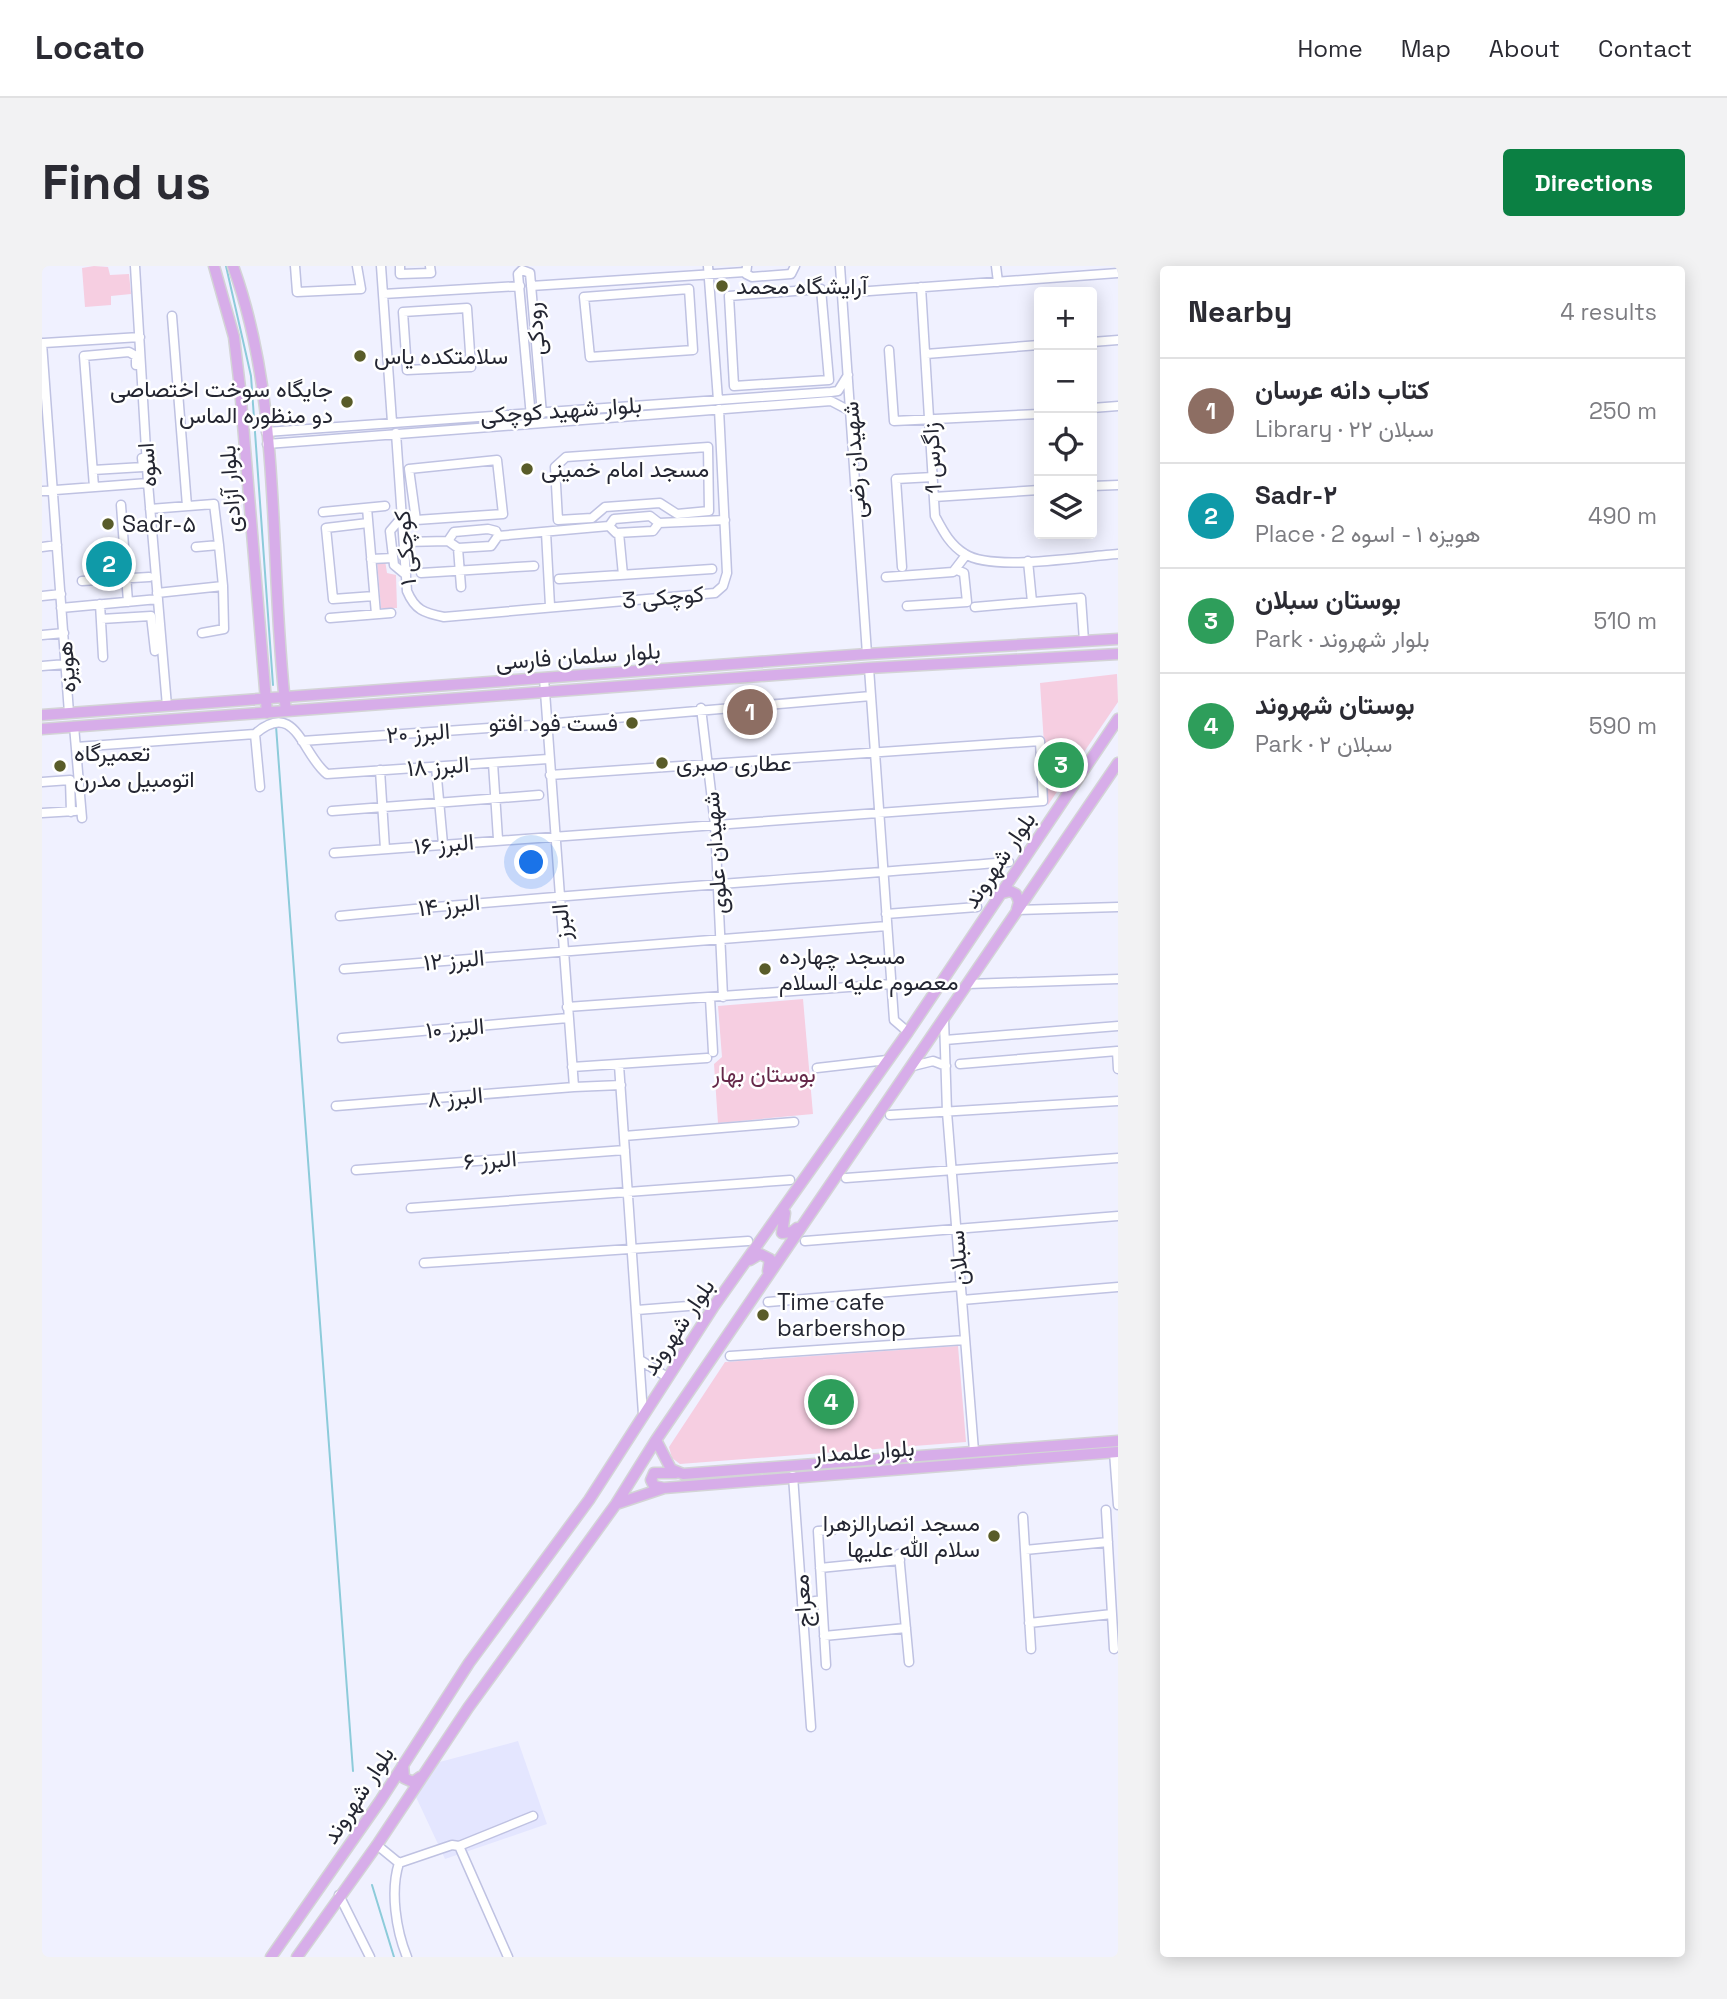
<!DOCTYPE html>
<meta charset="utf-8">
<style>
:root{--surface:#fff;--page:#f2f2f3;--text:#2b2b33;--muted:#7c7c81;--line:#e1e1e2;--accent:#0b8043}
body{margin:0;font-family:"Space Grotesk",Vazirmatn,sans-serif;background:var(--page);color:var(--text)}
.controls{position:absolute;right:21px;top:21px;display:grid;overflow:hidden;border-radius:7px;box-shadow:0 4px 18px #0003}
.controls button{width:63px;height:63px;display:grid;place-items:center;padding:0;border:0;border-bottom:2px solid var(--line);background:var(--surface);color:var(--text);font:35px sans-serif}
.you{position:absolute;left:490px;top:597px;width:24px;height:24px;margin:-18px;border:5px solid #fff;border-radius:50%;background:#1a73e8;box-shadow:0 0 0 10px #1a73e833}
.badge{display:grid;place-items:center;width:46px;height:46px;border-radius:50%;background:var(--accent);color:#fff;font-size:23px;font-weight:700}
.pin{position:absolute;translate:-50% -50%;border:4px solid #fff;box-shadow:0 2px 7px #0006}
.list{margin:0;padding:0;list-style:none}
h2{display:flex;justify-content:space-between;align-items:center;height:91px;margin:0;padding:0 28px;font-size:30px}
h2 small{font-size:23px;font-weight:400;color:var(--muted)}
.list li{display:grid;grid-template-columns:46px 1fr auto;gap:21px;align-items:center;box-sizing:border-box;height:105px;padding:0 28px;border-top:2px solid var(--line)}
.list b{display:block;font-size:26px;white-space:nowrap}
.list p{margin:0;font-size:23px;white-space:nowrap;color:var(--muted)}
.list em{font-size:23px;font-style:normal;color:var(--muted)}
.icon{flex:none;width:38px;height:38px;fill:none;stroke:currentColor;stroke-width:2;stroke-linecap:round;stroke-linejoin:round}
.map{position:relative;flex:none;width:1076px;height:1691px;overflow:hidden;border-radius:7px}
header{display:flex;align-items:center;gap:42px;box-sizing:border-box;height:98px;padding:0 35px;background:var(--surface);border-bottom:2px solid var(--line)}
header strong{font-size:33px}
nav{display:flex;gap:38px;margin-inline-start:auto;font-size:24px}
.intro{display:flex;align-items:center;justify-content:space-between;box-sizing:border-box;height:168px;padding:0 42px}
h1{margin:0;font-size:49px}
.button{padding:18px 32px;border-radius:7px;background:var(--accent);color:#fff;font-size:24px;font-weight:700}
main{display:flex;gap:42px;padding:0 42px}
aside{flex:1;background:var(--surface);border-radius:7px;box-shadow:0 4px 18px #0003}
.map>svg:first-child{display:block}
</style>
<header>
<strong>Locato</strong>
<nav><a>Home</a><a>Map</a><a>About</a><a>Contact</a></nav>
</header>
<div class="intro"><h1>Find us</h1><a class="button">Directions</a></div>
<main>
<div class="map">
<svg width="1076" height="1691" viewBox="0 0 1076 1691">
<rect width="100%" height="100%" fill="#f0f1ff"/>
<path fill="#e4e6ff" d="M476 1475 505 1558 403 1593 374 1531 394 1497Z"/>
<path fill="#f6cee1" d="M52 0 66 1 68 9 87 8 89 28 69 30V39L43 41 40 2Z
M343 294 345 307 354 309 355 342H339L335 295Z
M1075 408 1076 436 1006 539 998 417Z
M761 733 771 848 676 857 672 798 680 791 676 740Z
M916 1080 924 1176 638 1198 630 1192 627 1181 683 1096Z"/>
<g fill="none" stroke-linecap="round" stroke-linejoin="round">
<path stroke="#8ccbda" stroke-width="2" d="M184 0 209 110 231 419
M234 460 311 1505
M330 1619 352 1691"/>
<g stroke="#bfc2e2" stroke-width="11">
<path id="minor" d="M93 0 106 217 125 440
M253 0 255 26 319 23 315 0
M339 0 350 156
M358 0V8L389 7 388 0
M666 0 676 134
M705 0 704 8 710 11 749 8 753 0
M798 0 825 388
M954 0 956 16
M489 20 703 6
M879 21 893 250C901 265 908 279 923 288 951 306 1041 290 1076 288
M647 23 651 84 548 91 542 31Z
M779 23 787 114 692 120 687 30Z
M800 27 1076 7
M341 28 478 20
M425 42 429 101 365 104 361 46Z
M130 50 145 240
M1050 76 1076 74
M0 77 27 447
M2 77 98 71
M847 84 852 155 997 148
M884 88 997 79
M1050 142 1076 140
M489 151 476 8 480 4 488 7 500 148
M224 166 789 126 796 125 806 109
M354 167 365 325C373 344 382 347 402 351L673 327 681 320 685 307 677 143
M225 178 789 135 808 145
M666 181 667 245 635 248 618 237 563 241 550 252 516 254 513 201 524 191Z
M455 194 461 248 374 254 367 203Z
M51 204 101 201 100 192
M1050 220 1076 219
M52 221 42 90 87 86 94 90V99
M0 225 106 217
M892 231 997 224
M79 239 86 336
M325 242 334 348
M108 243 172 238 177 279
M281 246 343 240
M360 251 348 265 352 299 364 309
M326 257 284 262 291 333 332 330
M617 257 611 265 574 267 567 260 572 253 608 250 617 257 683 254
M446 263 454 265 456 270 449 280 416 282 406 275 412 266Z
M504 266 508 340
M577 267 581 309
M456 270 567 260
M362 276 406 275
M0 281 15 279
M154 281 177 279 181 320
M416 282 419 321
M329 293 351 292
M986 295 990 336
M860 301 854 213 891 211
M379 307 492 300
M844 311 911 306 924 289
M517 313 670 303
M40 315 107 311
M115 327 181 320 182 363 160 367
M0 330 19 328
M58 338 61 391
M865 340 925 336 922 307 915 304
M933 341 1039 332 1042 375
M19 342 116 333
M288 352 349 347
M59 353 109 350 113 385
M0 369 22 367
M0 400 24 398
M827 402 852 754 866 766
M502 412 532 821 579 819
M659 442 673 559 681 731
M504 458 829 430
M32 460 40 552
M213 468C254 432 260 489 285 508L506 493
M260 475 491 459
M34 481 213 468 218 521
M451 497 456 573
M394 501 401 578
M338 504 343 583
M0 516 28 514 29 546
M290 545 497 529
M0 547 33 545
M292 587 1001 535 998 475 508 509
M975 644 1076 641
M844 648 935 641
M298 650C521 628 744 614 967 596
M302 703 845 660
M926 718 1076 713
M668 732 671 786
M525 741 849 718
M902 753 905 846 932 1185
M300 772 526 752
M903 774 1076 760
M918 798 1075 785 1076 803
M577 799 601 1148
M871 800 891 795 904 800
M530 801 665 792
M775 802 845 794
M294 840 532 821
M848 849 1076 835
M582 870 752 856
M314 904 583 884
M804 912 1076 892
M369 942 748 914
M763 975 1076 950
M382 997 706 975
M920 1034 1076 1021
M726 1036 919 1020
M595 1044 659 1039
M688 1090 923 1074
M598 1094 625 1111
M1072 1186 1076 1239
M751 1210 769 1461
M1064 1244 1072 1383
M981 1251 989 1383
M983 1284 1066 1276
M857 1288 867 1396
M778 1302 858 1294
M760 1337 780 1334
M987 1357 1070 1348
M782 1370 864 1362
M784 1399 776 1265 791 1264
M335 1579 357 1597C348 1625 354 1664 365 1691
M417 1580 466 1691
M357 1597 410 1579 417 1580 491 1550
M297 1629 328 1691"/>
</g>
<g stroke="#d3d4d6" stroke-width="13">
<path id="major" d="M172 0 192 71 198 122 225 447
M191 0C242 141 226 298 244 445
M0 449 825 388 1076 373
M0 463 827 402 1076 388
M957 628 968 625 974 628 977 636 975 643
M743 947 740 967 750 966 755 962
M708 994 718 988 728 993 726 1005
M614 1174 629 1203 641 1208 1076 1175
M622 1222 612 1220 609 1214 612 1207H634
M574 1238 622 1222 1076 1186
M361 1498 362 1512 371 1516 378 1511
M229 1691 338 1535 427 1397 547 1234 672 1040 866 766 1076 453
M255 1691 335 1579 426 1442 574 1238 614 1174 1076 497"/>
</g>
<use href="#minor" stroke="#fff" stroke-width="8"/>
<use href="#major" stroke="#d7ade9" stroke-width="10"/>
</g>
<g fill="#595c29" stroke="#fff" stroke-width="2.5">
<circle cx="680" cy="20" r="7"/>
<circle cx="318" cy="90" r="7"/>
<circle cx="305" cy="136" r="7"/>
<circle cx="485" cy="203" r="7"/>
<circle cx="66" cy="258" r="7"/>
<circle cx="590" cy="457" r="7"/>
<circle cx="620" cy="497" r="7"/>
<circle cx="18" cy="500" r="7"/>
<circle cx="723" cy="703" r="7"/>
<circle cx="721" cy="1049" r="7"/>
<circle cx="952" cy="1270" r="7"/>
</g>
<g text-anchor="middle" stroke-width="5" stroke-linejoin="round" paint-order="stroke">
<g font-size="23" fill="#242632" stroke="#fff" text-anchor="start">
<text x="694" y="28">آرایشگاه محمد</text>
<text x="332" y="98">سلامتکده یاس</text>
<text x="291" y="131" text-anchor="end">جایگاه سوخت اختصاصی<tspan x="291" dy="26">دو منظوره الماس</tspan></text>
<text x="499" y="211">مسجد امام خمینی</text>
<text x="80" y="266">Sadr-۵</text>
<text x="576" y="465" text-anchor="end">فست فود افتو</text>
<text x="32" y="495">تعمیرگاه<tspan x="32" dy="26">اتومبیل مدرن</tspan></text>
<text x="634" y="505">عطاری صبری</text>
<text x="737" y="698">مسجد چهارده<tspan x="737" dy="26">معصوم علیه السلام</tspan></text>
<text x="735" y="1044">Time cafe<tspan x="735" dy="26">barbershop</tspan></text>
<text x="938" y="1265" text-anchor="end">مسجد انصارالزهرا<tspan x="938" dy="26">سلام الله علیها</tspan></text>
</g>
<g font-size="23" fill="#242632" stroke="#fff">
<text transform="translate(493 63) rotate(-95)" y="8">رودکی</text>
<text transform="translate(519 144) rotate(-4)" y="8">بلوار شهید کوچکی</text>
<text transform="translate(890 192) rotate(-93)" y="8">زاگرس 1</text>
<text transform="translate(812 194) rotate(-94)" y="8">شهیدان رضی</text>
<text transform="translate(105 199) rotate(-94)" y="8">اسوه</text>
<text transform="translate(188 223) rotate(-94)" y="8">بلوار آزادی</text>
<text transform="translate(363 282) rotate(-95)" y="8">کوچکی ۱</text>
<text transform="translate(621 331) rotate(-5)" y="8">کوچکی 3</text>
<text transform="translate(536 390) rotate(-4)" y="8">بلوار سلمان فارسی</text>
<text transform="translate(24 401) rotate(-94)" y="8">هویزه</text>
<text transform="translate(376 467) rotate(-4)" y="8">البرز ۲۰</text>
<text transform="translate(396 500) rotate(-4)" y="8">البرز ۱۸</text>
<text transform="translate(402 578) rotate(-5)" y="8">البرز ۱۶</text>
<text transform="translate(673 587) rotate(-94)" y="8">شهیدان علوی</text>
<text transform="translate(957 594) rotate(-56)" y="8">بلوار شهروند</text>
<text transform="translate(407 639) rotate(-6)" y="8">البرز ۱۴</text>
<text transform="translate(519 656) rotate(-95)" y="8">البرز</text>
<text transform="translate(412 694) rotate(-5)" y="8">البرز ۱۲</text>
<text transform="translate(413 762) rotate(-5)" y="8">البرز ۱۰</text>
<text transform="translate(413 831) rotate(-5)" y="8">البرز ۸</text>
<text transform="translate(448 894) rotate(-4)" y="8">البرز ۶</text>
<text transform="translate(916 992) rotate(-95)" y="8">سبلان</text>
<text transform="translate(636 1061) rotate(-56)" y="8">بلوار شهروند</text>
<text transform="translate(822 1185) rotate(-4)" y="8">بلوار علمدار</text>
<text transform="translate(760 1335) rotate(-94)" y="8">معراج</text>
<text transform="translate(316 1529) rotate(-57)" y="8">بلوار شهروند</text>
</g>
<g font-size="23" fill="#66294a" stroke="#fff">
<text x="722" y="816">بوستان بهار</text>
</g>
</g>
</svg>
<div class="controls">
<button>+</button>
<button>−</button>
<button><svg class="icon" aria-label="locate" viewBox="0 0 24 24"><circle cx="12" cy="12" r="6"/><path d="M12 2v4M12 18v4M2 12h4M18 12h4"/></svg></button>
<button><svg class="icon" aria-label="layers" viewBox="0 0 24 24"><path d="M12 4l9 5-9 5-9-5zM3 14l9 5 9-5"/></svg></button>
</div>
<div class="you"></div>
<div class="pin badge" style="left:708px;top:446px;background:#8d6e63">1</div>
<div class="pin badge" style="left:67px;top:298px;background:#0f9aa8">2</div>
<div class="pin badge" style="left:1019px;top:499px;background:#2e9e5b">3</div>
<div class="pin badge" style="left:789px;top:1136px;background:#2e9e5b">4</div>
</div>
<aside>
<h2>Nearby<small>4 results</small></h2>
<ul class="list">
<li><span class="badge" style="background:#8d6e63">1</span><div><b>کتاب دانه عرسان</b><p>Library · سبلان ۲۲</p></div><em>250 m</em></li>
<li><span class="badge" style="background:#0f9aa8">2</span><div><b>Sadr-۲</b><p>Place · هویزه ۱ - اسوه 2</p></div><em>490 m</em></li>
<li><span class="badge" style="background:#2e9e5b">3</span><div><b>بوستان سبلان</b><p>Park · بلوار شهروند</p></div><em>510 m</em></li>
<li><span class="badge" style="background:#2e9e5b">4</span><div><b>بوستان شهروند</b><p>Park · سبلان ۲</p></div><em>590 m</em></li>
</ul>
</aside>
</main>
